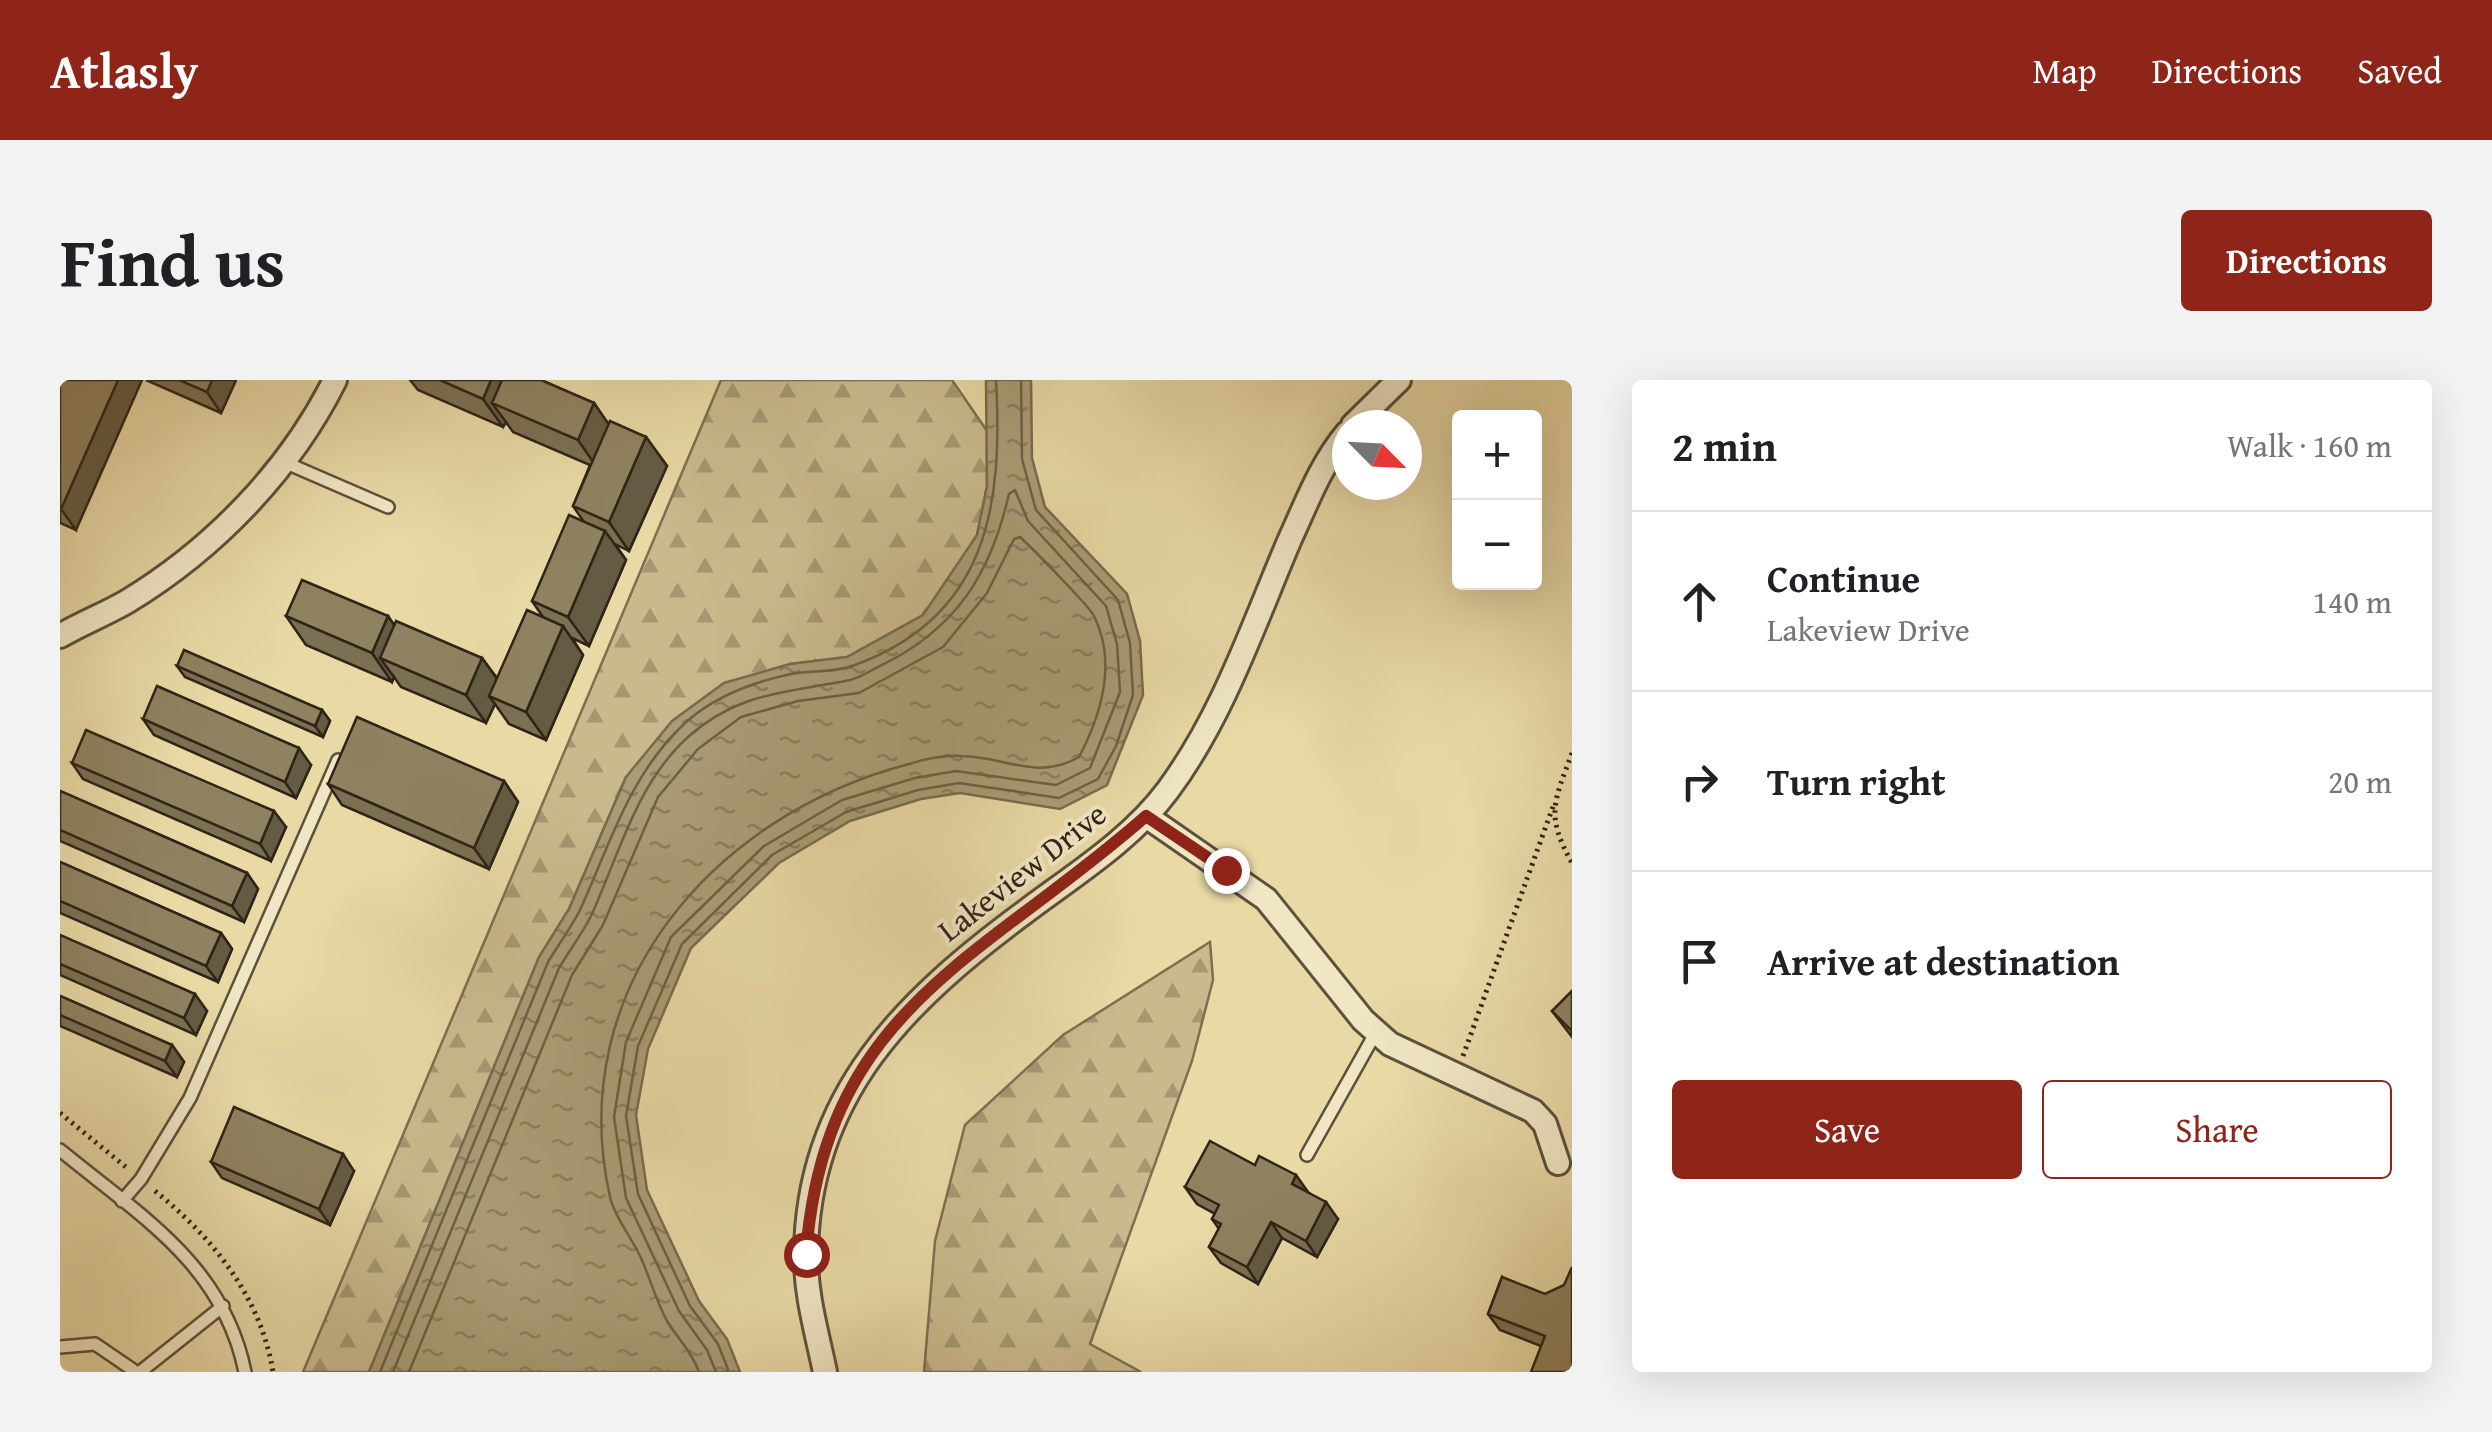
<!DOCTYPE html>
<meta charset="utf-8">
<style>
:root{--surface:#fff;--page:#f2f2f2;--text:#202124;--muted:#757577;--line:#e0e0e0;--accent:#8f2418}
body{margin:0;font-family:"Gentium Book Plus",serif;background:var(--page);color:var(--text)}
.controls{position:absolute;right:30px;top:30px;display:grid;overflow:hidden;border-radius:10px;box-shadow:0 10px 40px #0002}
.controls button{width:90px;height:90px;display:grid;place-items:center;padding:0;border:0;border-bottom:2px solid var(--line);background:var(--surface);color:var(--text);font:50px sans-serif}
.compass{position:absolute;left:1272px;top:30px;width:90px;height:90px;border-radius:50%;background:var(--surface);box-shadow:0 10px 40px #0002;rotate:114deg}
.stop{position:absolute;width:30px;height:30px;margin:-22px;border:8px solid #8f2418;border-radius:50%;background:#fff}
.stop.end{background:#8f2418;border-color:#fff;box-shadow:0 2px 10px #0008}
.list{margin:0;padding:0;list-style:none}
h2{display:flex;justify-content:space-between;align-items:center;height:130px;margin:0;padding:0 40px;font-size:42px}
h2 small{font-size:32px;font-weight:400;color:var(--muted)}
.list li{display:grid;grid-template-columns:65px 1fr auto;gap:30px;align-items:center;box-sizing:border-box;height:180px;padding:0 40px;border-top:2px solid var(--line)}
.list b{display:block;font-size:38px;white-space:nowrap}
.list p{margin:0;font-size:32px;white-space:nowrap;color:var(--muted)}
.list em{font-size:32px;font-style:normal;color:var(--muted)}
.actions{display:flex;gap:20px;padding:30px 40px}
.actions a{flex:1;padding:22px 0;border:2px solid var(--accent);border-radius:10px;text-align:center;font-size:35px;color:var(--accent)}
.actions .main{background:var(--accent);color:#fff}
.icon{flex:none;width:55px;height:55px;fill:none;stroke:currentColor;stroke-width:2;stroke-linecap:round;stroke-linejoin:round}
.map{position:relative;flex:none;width:1512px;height:992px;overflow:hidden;border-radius:10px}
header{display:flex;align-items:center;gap:60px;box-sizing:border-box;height:140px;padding:0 50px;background:var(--accent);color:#fff}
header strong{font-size:48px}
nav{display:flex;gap:55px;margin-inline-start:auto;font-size:35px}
.intro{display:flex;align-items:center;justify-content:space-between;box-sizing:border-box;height:240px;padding:0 60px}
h1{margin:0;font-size:70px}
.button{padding:25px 45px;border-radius:10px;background:var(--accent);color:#fff;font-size:35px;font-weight:700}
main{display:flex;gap:60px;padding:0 60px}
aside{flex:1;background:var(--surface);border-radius:10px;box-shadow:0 10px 40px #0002}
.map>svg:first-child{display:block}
</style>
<header>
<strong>Atlasly</strong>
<nav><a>Map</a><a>Directions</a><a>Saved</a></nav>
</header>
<div class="intro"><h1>Find us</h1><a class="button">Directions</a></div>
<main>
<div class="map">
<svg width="1512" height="992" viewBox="0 0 1512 992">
<defs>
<pattern id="forest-firs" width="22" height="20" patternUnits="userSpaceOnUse" patternTransform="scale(2.5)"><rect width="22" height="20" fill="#c9ba8d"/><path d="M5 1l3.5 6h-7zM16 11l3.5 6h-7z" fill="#a49772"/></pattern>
<pattern id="water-ripples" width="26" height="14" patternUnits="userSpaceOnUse" patternTransform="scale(2.5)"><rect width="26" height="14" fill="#a99b74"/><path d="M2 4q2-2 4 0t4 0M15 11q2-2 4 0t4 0" fill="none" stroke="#8a7e5e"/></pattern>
</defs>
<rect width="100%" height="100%" fill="#e8d9a5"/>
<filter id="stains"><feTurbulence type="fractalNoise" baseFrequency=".002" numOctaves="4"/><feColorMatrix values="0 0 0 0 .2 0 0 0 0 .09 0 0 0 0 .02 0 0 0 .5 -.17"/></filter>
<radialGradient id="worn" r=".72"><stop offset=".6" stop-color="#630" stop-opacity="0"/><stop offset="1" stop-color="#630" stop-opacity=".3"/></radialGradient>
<path fill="url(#forest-firs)" stroke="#7c6f52" stroke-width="2.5" d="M661 0H892L927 51V106L917 155 895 193 863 235 787 277 730 284 566 397 509 529 479 577 309 992H243Z
M1150 562 1153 600 1132 681 1030 964 1081 992H864L875 861 905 745 1003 655Z"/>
<path fill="url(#water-ripples)" stroke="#786b4e" stroke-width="2.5" d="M926 0H971L972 78 985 127 1067 214 1080 261 1083 315 1047 405 1000 429 900 413 861 419 790 441 719 483 631 568 588 669 576 735 587 810 639 921 667 959 680 992H309L479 577 509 529 566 397 612 341 664 303 730 284 787 277 863 235 917 155 927 106Z"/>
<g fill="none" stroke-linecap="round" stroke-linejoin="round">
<path stroke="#6c6045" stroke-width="2.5" d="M320 992 488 582C498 565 511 548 520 530 549 467 567 402 617 351 647 319 689 303 731 294 751 290 773 293 792 286 928 238 943 126 936 0
M333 992 499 588C509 571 522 554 531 536 559 475 576 404 628 357 680 311 727 313 790 300 802 297 813 289 824 284 898 247 931 192 949 114L955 110 968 141 1046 226 1057 264 1060 312 1030 388 996 405 896 391 855 398 782 420 704 466 611 557 566 662 554 737 566 818 619 931 647 970 656 992
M349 992 512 595 543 545 598 417 638 369 681 337 738 321 799 313 883 267 927 213 954 159 960 157C973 169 1029 226 1034 236 1057 282 1041 335 1019 377 977 401 946 377 902 376 885 375 865 379 849 384 654 435 503 607 550 817 555 838 572 858 581 878 590 898 596 921 607 941 618 959 632 972 639 992
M669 992 658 964 630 926 578 814 566 736 578 666 622 564 712 475 786 432 858 410 899 403 999 418 1038 399 1056 366 1073 315 1070 263 1058 220 976 130 962 79 961 0"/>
<g stroke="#5d513a" stroke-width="16">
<path id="lane" d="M224 82 328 127
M0 770C80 836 163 884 185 992
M1247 775 1316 652
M62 821 81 799 130 718 278 380
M0 967 35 964 76 992
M80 992 163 926"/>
</g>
<g stroke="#5d513a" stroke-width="28">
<path id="street" d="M1293 45 1339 0
M0 256C22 243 46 234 68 221 155 168 230 90 275 0
M1086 436 1206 519 1303 640 1330 664 1473 731 1485 744 1498 783
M765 992C757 953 745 913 746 873 748 714 846 620 965 532 1014 495 1071 460 1108 410 1163 336 1194 243 1230 159 1247 122 1261 84 1287 53"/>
</g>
<path stroke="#2f2416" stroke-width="5" stroke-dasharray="2.5 5" stroke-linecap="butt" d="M1512 373C1494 422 1485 435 1512 483
M1403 676 1494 424
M0 733 67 788
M95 811C152 857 201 917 213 992"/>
<use href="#lane" stroke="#f0e6c4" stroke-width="11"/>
<use href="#street" stroke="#f0e6c4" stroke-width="22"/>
</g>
<path fill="#7b7053" stroke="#2f2416" stroke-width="2.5" d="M0 0 16 150 0 143Z
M86 0H176L161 33Z
M350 0H481L534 23 548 44 586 57 607 86 569 171 555 164 566 180 529 266 512 258 523 275 486 360 449 344 435 324 426 343 341 307 334 297 332 302 246 265 226 236H328L334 246 422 278 437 298 483 237 472 221 524 142 513 126 530 85 453 52 446 42 443 47 358 10Z
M117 286 262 330 270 341 263 357 125 297Z
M83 339 251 385 236 418 94 355Z
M12 383 226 447 211 481 23 399Z
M444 401 458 422 429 489 282 425 268 404Z
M0 411 187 493 198 509 184 542 0 461Z
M0 482 161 553 172 569 158 602 0 533Z
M0 555 147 631 136 655 0 595Z
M1512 611V657L1492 631Z
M0 616 112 665 124 682 117 697 0 646Z
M151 782 294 791 270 845 162 798Z
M1125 807 1248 812 1278 839 1257 877 1222 858 1198 904 1161 883 1149 867 1159 849 1152 839 1155 834 1137 824Z
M1442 897 1512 992 1481 966 1440 950 1428 934Z"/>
<path fill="#645b43" stroke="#2f2416" stroke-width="2.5" d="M58 0H82L16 150 1 129Z
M152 0H176L161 33 147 12Z
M431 0H452L432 23 446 42 443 47 423 19Z
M534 23 554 52 538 89 518 60Z
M586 57 607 86 569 171 549 142Z
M545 151 566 180 529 266 508 237Z
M328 236 348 265 320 278 334 297 332 302 312 273Z
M503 246 523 275 486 360 466 332Z
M422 278 442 306 429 316 435 324 426 343 406 315Z
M262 330 270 341 263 357 255 346Z
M239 368 251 385 236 418 225 402Z
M444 401 458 422 429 489 414 468Z
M214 431 226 447 211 481 200 464Z
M187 493 198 509 184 542 172 526Z
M161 553 172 569 158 602 146 586Z
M135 614 147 631 136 655 124 638Z
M112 665 124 682 117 697 105 681Z
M283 774 294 791 270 845 259 829Z
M1236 795 1248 812 1232 804Z
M1266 822 1278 839 1257 877 1246 861Z
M1211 842 1222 858 1198 904 1187 887Z"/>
<path fill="#8f8260" stroke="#2f2416" stroke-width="2.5" d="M0 0H58L1 129 0 128Z
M119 0H152L147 12Z
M380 0H431L423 19Z
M442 0H481L534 23 518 60 432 23Z
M550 41 586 57 549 142 513 126Z
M509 135 545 151 508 237 472 221Z
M242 200 328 236 312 273 226 236Z
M467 230 503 246 466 332 429 316Z
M336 241 422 278 406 315 320 278Z
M124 270 262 330 255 346 117 286Z
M97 306 239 368 225 402 83 339Z
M297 337 444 401 414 468 268 404Z
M26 350 214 431 200 464 12 383Z
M0 411 187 493 172 526 0 450Z
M0 482 161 553 146 586 0 521Z
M0 555 135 614 124 638 0 584Z
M1512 611V651L1492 631Z
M0 616 112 665 105 681 0 635Z
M174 727 283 774 259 829 151 782Z
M1150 761 1195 785 1199 776 1236 795 1232 804 1266 822 1246 861 1211 842 1187 887 1149 867 1161 844 1152 839 1159 825 1125 807Z
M1512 887V992H1471L1485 956 1428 934 1442 897 1485 914 1504 905Z"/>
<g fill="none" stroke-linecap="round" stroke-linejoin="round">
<path stroke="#8f2418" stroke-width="12" d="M746 874C765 627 923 580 1086 436L1166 490"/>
</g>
<g text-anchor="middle" stroke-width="8" stroke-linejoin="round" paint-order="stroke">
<g font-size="32" fill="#2f2416" stroke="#f0e6c4">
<text transform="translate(962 492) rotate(-38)" y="11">Lakeview Drive</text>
</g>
</g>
<rect width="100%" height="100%" filter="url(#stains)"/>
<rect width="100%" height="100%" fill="url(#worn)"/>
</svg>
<div class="controls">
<button>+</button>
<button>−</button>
</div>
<svg class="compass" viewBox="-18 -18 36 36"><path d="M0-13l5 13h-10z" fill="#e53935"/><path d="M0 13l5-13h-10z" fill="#757577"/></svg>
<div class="stop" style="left:746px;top:874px"></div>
<div class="stop end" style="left:1166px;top:490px"></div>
</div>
<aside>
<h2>2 min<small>Walk · 160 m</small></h2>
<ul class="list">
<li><svg class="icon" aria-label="ahead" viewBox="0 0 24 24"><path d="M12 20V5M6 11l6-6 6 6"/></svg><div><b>Continue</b><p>Lakeview Drive</p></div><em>140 m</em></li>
<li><svg class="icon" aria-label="right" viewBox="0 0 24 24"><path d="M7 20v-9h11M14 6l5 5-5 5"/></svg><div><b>Turn right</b></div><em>20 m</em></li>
<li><svg class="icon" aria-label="arrive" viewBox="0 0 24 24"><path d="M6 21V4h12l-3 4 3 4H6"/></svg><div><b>Arrive at destination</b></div></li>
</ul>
<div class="actions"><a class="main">Save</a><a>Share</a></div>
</aside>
</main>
